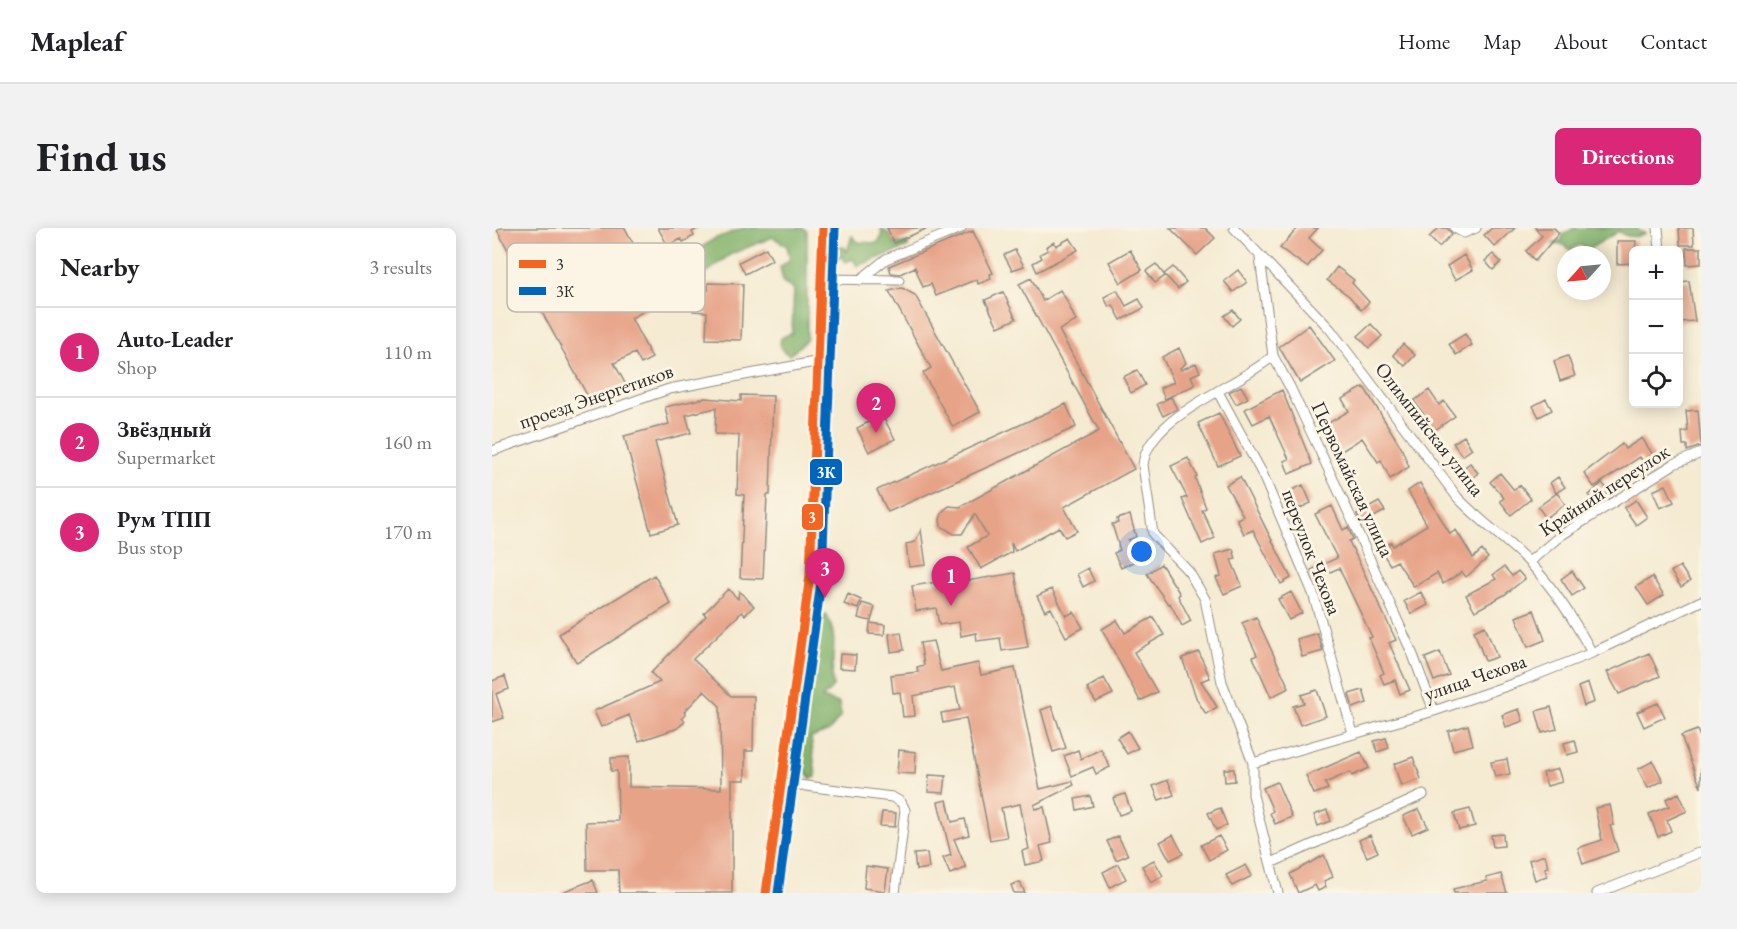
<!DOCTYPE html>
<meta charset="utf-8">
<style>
:root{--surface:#fff;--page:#f2f2f2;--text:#202124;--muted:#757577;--line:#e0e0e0;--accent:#db2777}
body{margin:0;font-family:"EB Garamond",serif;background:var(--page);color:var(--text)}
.controls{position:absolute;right:18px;top:18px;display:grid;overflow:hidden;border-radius:9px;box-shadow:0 3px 15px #0003}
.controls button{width:54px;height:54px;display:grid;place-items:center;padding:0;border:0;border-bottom:2px solid var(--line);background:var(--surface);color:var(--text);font:30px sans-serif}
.compass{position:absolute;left:1065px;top:18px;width:54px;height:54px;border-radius:50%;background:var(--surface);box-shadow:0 3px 15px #0003;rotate:243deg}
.you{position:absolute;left:650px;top:324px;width:21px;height:21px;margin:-15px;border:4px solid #fff;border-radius:50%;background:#1a73e8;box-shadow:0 0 0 9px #1a73e833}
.badge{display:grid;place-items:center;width:39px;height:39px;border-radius:50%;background:var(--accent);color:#fff;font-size:20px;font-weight:700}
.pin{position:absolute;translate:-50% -50px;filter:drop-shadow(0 2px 3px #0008)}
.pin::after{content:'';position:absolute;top:32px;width:21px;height:18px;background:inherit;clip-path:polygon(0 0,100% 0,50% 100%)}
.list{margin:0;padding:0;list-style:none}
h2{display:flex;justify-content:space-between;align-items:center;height:78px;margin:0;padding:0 24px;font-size:26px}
h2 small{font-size:20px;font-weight:400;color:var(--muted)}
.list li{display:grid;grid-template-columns:39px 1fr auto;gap:18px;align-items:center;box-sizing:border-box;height:90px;padding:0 24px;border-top:2px solid var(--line)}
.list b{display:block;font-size:22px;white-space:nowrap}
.list p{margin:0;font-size:20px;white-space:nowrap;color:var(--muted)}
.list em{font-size:20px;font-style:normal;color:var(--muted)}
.icon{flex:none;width:33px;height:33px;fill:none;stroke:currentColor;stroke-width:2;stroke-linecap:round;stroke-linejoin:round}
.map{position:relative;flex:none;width:1209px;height:665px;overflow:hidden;border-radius:9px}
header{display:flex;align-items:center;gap:36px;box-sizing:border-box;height:84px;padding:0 30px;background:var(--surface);border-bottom:2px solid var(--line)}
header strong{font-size:28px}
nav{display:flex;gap:33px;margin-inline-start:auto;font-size:21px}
.intro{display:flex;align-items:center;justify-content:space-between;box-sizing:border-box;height:144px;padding:0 36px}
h1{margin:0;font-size:42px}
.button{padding:15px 27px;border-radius:9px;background:var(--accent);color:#fff;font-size:21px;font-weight:700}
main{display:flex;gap:36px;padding:0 36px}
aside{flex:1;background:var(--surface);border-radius:9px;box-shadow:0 3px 15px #0003}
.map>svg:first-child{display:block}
</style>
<header>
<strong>Mapleaf</strong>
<nav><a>Home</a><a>Map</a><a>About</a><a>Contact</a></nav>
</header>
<div class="intro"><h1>Find us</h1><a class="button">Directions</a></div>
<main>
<aside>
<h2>Nearby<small>3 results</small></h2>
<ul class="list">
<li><span class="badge">1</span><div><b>Auto-Leader</b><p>Shop</p></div><em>110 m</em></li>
<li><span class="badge">2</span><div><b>Звёздный</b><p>Supermarket</p></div><em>160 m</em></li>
<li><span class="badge">3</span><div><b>Рум ТПП</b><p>Bus stop</p></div><em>170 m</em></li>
</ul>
</aside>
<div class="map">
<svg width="1209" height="665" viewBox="0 0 1209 665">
<rect width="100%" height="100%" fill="#fcf5e5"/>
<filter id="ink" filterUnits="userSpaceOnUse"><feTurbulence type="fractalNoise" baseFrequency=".0167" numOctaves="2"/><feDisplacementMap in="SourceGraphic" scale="12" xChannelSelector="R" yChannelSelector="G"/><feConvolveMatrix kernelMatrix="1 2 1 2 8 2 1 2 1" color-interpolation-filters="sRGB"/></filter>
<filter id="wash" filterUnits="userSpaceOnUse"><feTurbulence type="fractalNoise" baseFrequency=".008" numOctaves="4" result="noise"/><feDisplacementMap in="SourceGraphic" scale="24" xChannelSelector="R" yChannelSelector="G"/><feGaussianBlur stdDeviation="1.35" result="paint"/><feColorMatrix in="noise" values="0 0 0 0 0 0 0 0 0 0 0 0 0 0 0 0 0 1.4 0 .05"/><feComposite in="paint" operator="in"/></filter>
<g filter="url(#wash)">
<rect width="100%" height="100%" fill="#f5ebd3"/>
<path fill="#82b26c" stroke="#566e4c" stroke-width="1.5" d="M252 0H310L315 3V111L298 127C289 123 287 119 289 110L300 105 302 61 291 54 288 39 298 31 295 18 281 9 239 26 214 45 183 61 176 44V32L188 22 204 23 222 11Z
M389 0 399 8 402 16 416 14V19L365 38 361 31 353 34 351 28 346 31 343 27 345 18 352 19 355 24 360 8 366 14 385 15 390 9Z
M1082 0H1145L1146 3 1153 5C1145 10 1133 10 1127 3L1097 21 1087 17 1078 22 1072 17 1061 16 1070 12 1071 7Z
M334 386C349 413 337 431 341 459L330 470 347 475 349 488 337 503 319 510 324 549 319 551C310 537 304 532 310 516L305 513 303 495 313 485 311 429 319 413 322 397Z"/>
<g id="blocks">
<path fill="#e7a388" d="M4 0H133L171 73 139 90 160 130 149 136 143 125 122 135 134 157 100 176Z
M166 0H207L200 4 202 8 191 14 189 11 176 18Z
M395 0H436L402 15Z
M678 0H713L723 10 705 27Z
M806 0H826L817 10 830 22 815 39 788 20Z
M947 0H955L960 6 947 19 937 9Z
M1000 0H1023L1003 19 992 7Z
M1043 0H1062L1067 5 1043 33 1034 23 1050 8Z
M1187 0H1201L1202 17H1188Z
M481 3 501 45 498 46 499 51 486 56 485 51 444 68 439 56 431 59 423 39 408 46 399 45 397 38Z
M578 10 586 22 545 44 541 35 550 30 548 26 556 22 554 19 562 14 564 18Z
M1125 13H1144L1142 35 1125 36Z
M274 20 280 32 253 46 247 34Z
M1194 20H1209V36L1195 37Z
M523 22 532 38 520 42 512 27Z
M638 22 650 42 629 55 617 34Z
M1001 26 1009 34 1001 42 993 33Z
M972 27 981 42 963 52 955 38Z
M664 36 673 48 663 55 654 43Z
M681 39 694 54 686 61 672 46Z
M845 39 862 52 860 55 877 74 869 82 857 68 835 52Z
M746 42 755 54 741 64 732 53Z
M539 50 551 73 568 62 574 71 584 93 567 102 642 241 572 279 585 303 573 309 567 299 523 323 519 315 520 324 489 341 476 319 495 308 483 286 470 306H462L449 298 448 291 451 283 457 278 468 279 607 203 527 56Z
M1197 53 1203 93 1186 94V54Z
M216 55 251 56 249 112 214 111 215 84 201 83 202 61 216 62Z
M410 60 423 67 488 184 461 199 431 145 439 140 397 63Z
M625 62 634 78 647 71 652 80 629 92 621 77 617 79 612 69Z
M511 64 524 91 506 99 493 72Z
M741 82 748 91 740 98 732 88Z
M879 96 890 108 877 120 866 108Z
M817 97 843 133 808 155 787 119Z
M973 106 980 117 964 127 957 116Z
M911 116 923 127 913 138 901 127Z
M687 120 694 135 688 140 689 142 704 135 708 144 699 148 703 157 673 171 668 160 682 154 670 129Z
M1076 128 1083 148 1068 153 1062 133Z
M645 142 653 157 639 165 631 149Z
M749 158 756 170 744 176 737 164Z
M872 159 909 219 917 239 898 251 889 232 886 234 870 210 842 228 835 216 841 213 833 197 857 183 850 171Z
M790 162 820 236 797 246 792 233 797 231 777 188 761 196 753 181Z
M937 162 947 177 952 173 963 188 943 202 922 173Z
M249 167 281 168 278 267H275L271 351 248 350 252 267 245 266 247 207 223 206 224 180 194 187 199 205 163 214 186 297 159 305 132 208 177 196 173 179 213 170 249 173Z
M679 169 685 181 671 188 665 176Z
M1054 171 1060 182 1047 189 1041 178Z
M574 176 584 199 396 284 385 262Z
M1206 182 1209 218 1195 223V217H1191L1190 204 1196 203 1194 183Z
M727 185 748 228 726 238 706 195Z
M390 187 403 211 377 224 365 200Z
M972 208 980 221 970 228 961 215Z
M1150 210 1167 236 1157 243 1148 229 1102 259 1092 245 1130 216 1133 221Z
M696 230 705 248 703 250 714 280 710 282 723 310 710 316 690 271 695 269 679 238Z
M978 235 986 245 974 256 965 245Z
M1008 245 1022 262 1028 257 1039 271 1019 287 1008 273 1012 270 998 254Z
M748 249 799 350 789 356 761 302 752 306 745 291 751 288 734 257Z
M1066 249 1073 259 1064 265 1058 255Z
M928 255 958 306 964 302 981 330 990 322 996 330 974 349 970 344 951 356 945 345 922 359 905 333 898 337 888 321 899 314 901 318 935 297 916 263Z
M1110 255 1118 264 1105 275 1097 267Z
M811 257 819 275 800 284 791 266Z
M1174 257 1182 274 1168 280 1161 263Z
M1065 265 1073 276 1054 290 1046 279Z
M1144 272 1155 289 1144 297 1132 280Z
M887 274 893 283 869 296 865 286Z
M840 278 851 302 856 299 861 311 857 313 904 412 897 415 918 462 908 466 903 452 892 456 888 447 892 445 877 410 880 409 847 340 823 351 819 342 845 330 823 286Z
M638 287 644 309 636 312 647 331 629 340 622 325 628 322 620 296 626 295 625 291Z
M429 302 434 337 417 339 414 316 423 314Z
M741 321 744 331 739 332 750 358 732 366 724 350 729 348 723 326Z
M669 336 688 366 686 368 699 393 690 398 678 375 676 376 655 346Z
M1188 338 1198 353 1189 359 1179 344Z
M1012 339 1020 348 1026 343 1033 351 1012 367 983 383 974 367 1004 351 1001 347Z
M596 340 602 353 591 359 585 346Z
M1080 343 1092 360 1080 368 1069 351Z
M523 345 536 419 510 423 508 410 485 413 484 405 469 408 467 394 447 397 444 380 424 383 420 358 452 353 451 349 461 347 462 355Z
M162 347 179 376 85 435 67 406Z
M1160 349 1172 367 1156 377 1144 359Z
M236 361 246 371 247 363 262 378 253 387 250 384 201 431 239 468H262L261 523H253V552H240V665H127L126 642H95L94 594 126 593 125 543H119V530L137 529V559L229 561 228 478 212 463 192 484 194 486 190 490 193 493 186 500 147 513 137 487 109 499 102 483 168 454 159 445 214 388 212 385Z
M560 361 574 388 582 384 591 400 574 409 559 380 553 383 545 368Z
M799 364 810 385 797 392 786 371Z
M929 364 936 377 919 386 912 373Z
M356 366 369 372 366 381 352 376Z
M370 375 383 379 379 393 366 390Z
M1042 382 1053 412 1036 419 1024 389Z
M661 389 672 407 642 424 665 464 648 473 610 401 625 392 633 405Z
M764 389 797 460 779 469 761 429 765 427 750 395Z
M378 395 393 397 392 407 377 406Z
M993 398 1005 429 993 433 982 403Z
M409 404 412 422 399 424 397 406Z
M825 405 831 423 810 429 805 411Z
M441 413 449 443 486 435 489 447 523 440 548 561 580 553 582 557 542 577 543 581 552 579 560 615 548 618 552 633 533 637 530 623 537 621 528 576 509 580 515 609 498 612 474 490 451 495 449 485 468 482 463 459 421 468 423 488 411 489 408 464 401 465 399 447 426 444 425 439 432 437 428 415Z
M707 424 718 450 709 453 725 479 714 486 705 472 690 430Z
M948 424 957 447 942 453 933 430Z
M1157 425 1168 448 1127 466 1115 444Z
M348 426 364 427 363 441 347 440Z
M13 448 17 461 4 466 12 490 0 494V453Z
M612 450 621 466 604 474 595 460Z
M1096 455 1102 474 1092 478 1086 459Z
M825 462 834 488 808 497 801 478 812 475 809 467Z
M871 462 875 475 861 480 857 466Z
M1166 475 1173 489 1152 499 1145 484Z
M560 478 574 520 561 524 549 482Z
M1059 479 1065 501 1050 505 1044 483Z
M1027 481 1031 493 1014 499 1010 487Z
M976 497 981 517 961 522 956 503Z
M1205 502 1209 511V560L1189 508Z
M636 503 646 520 635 526 625 510Z
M894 510 897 520 885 524 882 513Z
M1083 512 1086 524 1075 527 1072 515Z
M609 521 618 539 604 546 601 539 580 548 572 528 586 522 589 531Z
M407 522 424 524 423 546 405 545Z
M869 524 877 540 860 548 858 544 833 555 836 561 822 566 814 548Z
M921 529 929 551 909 558 902 536Z
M1015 531 1018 546 1003 549 999 534Z
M1161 533 1171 553 1156 560 1146 541Z
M732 541H742L743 553 733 554Z
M1066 541 1070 554 1055 558 1051 545Z
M437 547 454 548 452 565 436 564Z
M676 552 682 567 667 572 661 558Z
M785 554 800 589 783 596 778 585 781 583 771 560Z
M1187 565 1195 583 1175 592 1179 603 1166 609 1157 586 1177 578 1174 571Z
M633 566 639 583 627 587 621 570Z
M598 568 601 578 585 582 583 571Z
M455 572 460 594 473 591 477 607 462 611 474 640 458 646 451 630 459 627 446 574Z
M1118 577 1122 597 1118 598 1126 623 1091 636 1086 620 1110 612 1103 580Z
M728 580 735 597 724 602 716 585Z
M927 581 936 599 920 606 911 588Z
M978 581 983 598 967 602 962 585Z
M835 582 839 593 826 598 822 587Z
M390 584 404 585 403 599 388 598Z
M1011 606 1012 618 1001 619 999 607Z
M681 607 691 626 678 632 668 614Z
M878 607 886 624 875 629 867 612Z
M626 608 636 627 624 632 615 613Z
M727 608 735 622 717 632 709 617Z
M435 625 437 640 424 642 422 626Z
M832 627 841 649 832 653 834 659 826 663 823 657 806 665 798 646Z
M1053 627 1056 639 1053 640 1055 648 1043 652 1037 632Z
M662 632 671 648 659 654 650 638Z
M626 636 634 651 618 659 611 644Z
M754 637 760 648 740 658 734 647Z
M374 638 396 641 393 663 372 660Z
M1009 646 1015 665H962L961 661 995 653 994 650Z
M101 652 106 665H70V664Z
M528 654 533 665H522L519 657Z"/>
</g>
</g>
<g filter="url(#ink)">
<use href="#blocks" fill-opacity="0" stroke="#908b7f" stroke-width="1.5"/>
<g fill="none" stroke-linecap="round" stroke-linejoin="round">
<g stroke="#908b7f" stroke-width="11">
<path id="street" d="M742 0 838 101 966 270C988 293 1015 312 1038 335 1063 362 1083 393 1100 425
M963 0 972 5 984 0
M1166 0 1168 22
M768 30 781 128 798 159 861 294 921 427 942 483
M330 51 407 52
M368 52 394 31 469 0
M781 128C747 158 656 188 651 237L661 306 697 344 713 371 730 454 761 535V567L786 665
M726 164 770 245 821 365 861 505
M0 223 177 161 328 133
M1037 334 1068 308 1182 236 1209 225
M761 535 942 483 1029 453 1100 425 1209 373
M291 555 400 569 409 574 413 582 403 665
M779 635 931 567
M274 665 318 347 331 0
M1105 665 1209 624"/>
</g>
<use href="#street" stroke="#fff" stroke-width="9"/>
<g stroke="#fcf5e5" stroke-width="14">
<path id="bus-1" d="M274 665 318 347 331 0"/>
</g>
<g stroke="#fcf5e5" stroke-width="14">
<path id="bus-2" d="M286 665 330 347 343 0"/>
</g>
<use href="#bus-1" stroke="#f26522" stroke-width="9"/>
<use href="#bus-2" stroke="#0065bd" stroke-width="9"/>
</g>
</g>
<g text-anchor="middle" stroke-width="6" stroke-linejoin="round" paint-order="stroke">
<g font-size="20" fill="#2b2b2b" stroke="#fcf5e5">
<text transform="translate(104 168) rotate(-19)" y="7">проезд Энергетиков</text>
<text transform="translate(938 201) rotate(52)" y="7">Олимпийская улица</text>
<text transform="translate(861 251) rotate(65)" y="7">Первомайская улица</text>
<text transform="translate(1112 262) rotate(-33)" y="7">Крайний переулок</text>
<text transform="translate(820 324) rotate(69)" y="7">переулок Чехова</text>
<text transform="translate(983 449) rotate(-19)" y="7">улица Чехова</text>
</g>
</g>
<rect x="15" y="15" width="198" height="69" rx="9" fill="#fcf5e5" stroke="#bdb8ad" stroke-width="1.5"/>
<rect x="27" y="32" width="27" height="8" fill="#f26522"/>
<rect x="27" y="59" width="27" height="8" fill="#0065bd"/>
<g font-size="16" fill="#2b2b2b">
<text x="64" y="42">3</text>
<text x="64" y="69">3К</text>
</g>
<g stroke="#fcf5e5" stroke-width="2">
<rect x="317" y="230" width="34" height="28" rx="6" fill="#0065bd"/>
<rect x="309" y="275" width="23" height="28" rx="6" fill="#f26522"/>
</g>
<g font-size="16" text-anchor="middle" font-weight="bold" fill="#fff">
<text x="334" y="250">3К</text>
<text x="320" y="295">3</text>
</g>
</svg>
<div class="controls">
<button>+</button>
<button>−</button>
<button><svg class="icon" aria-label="locate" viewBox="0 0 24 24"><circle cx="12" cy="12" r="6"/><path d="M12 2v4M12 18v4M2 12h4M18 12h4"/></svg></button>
</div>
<svg class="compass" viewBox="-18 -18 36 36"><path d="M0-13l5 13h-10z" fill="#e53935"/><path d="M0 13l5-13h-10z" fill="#757577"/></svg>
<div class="you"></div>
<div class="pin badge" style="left:459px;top:378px">1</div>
<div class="pin badge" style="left:384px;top:205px">2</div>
<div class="pin badge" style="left:333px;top:370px">3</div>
</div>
</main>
